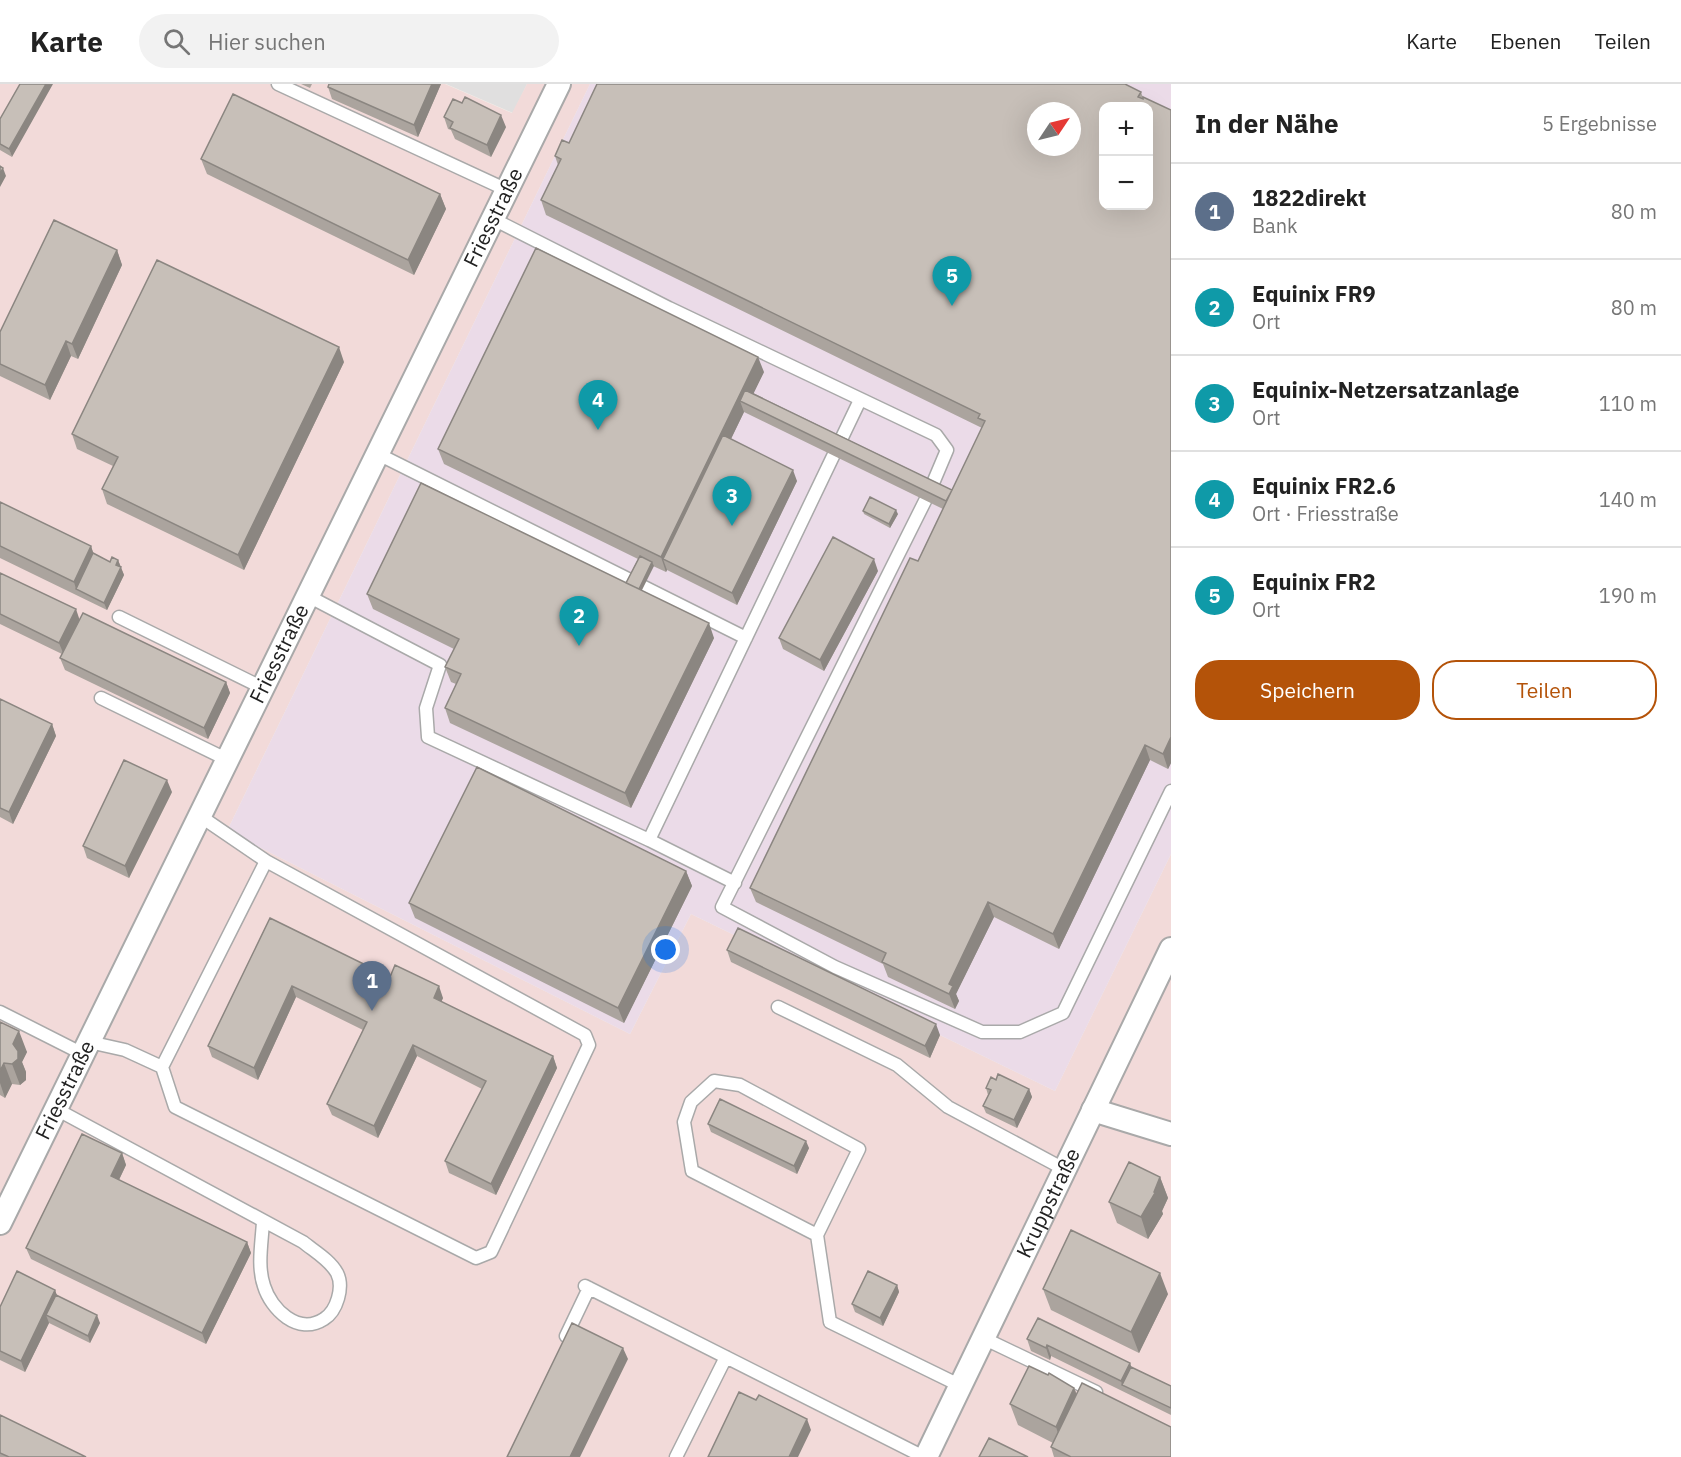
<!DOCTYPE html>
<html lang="de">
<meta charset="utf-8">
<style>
:root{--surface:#fff;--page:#f2f2f2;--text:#222;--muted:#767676;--line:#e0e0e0;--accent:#b45309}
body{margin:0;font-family:"IBM Plex Sans",sans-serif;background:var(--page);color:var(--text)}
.controls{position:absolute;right:18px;top:18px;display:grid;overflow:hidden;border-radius:12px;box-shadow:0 6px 24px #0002}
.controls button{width:54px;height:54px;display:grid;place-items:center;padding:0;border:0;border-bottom:2px solid var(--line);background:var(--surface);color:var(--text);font:30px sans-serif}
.compass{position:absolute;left:1027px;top:18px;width:54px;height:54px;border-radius:50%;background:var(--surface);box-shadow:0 6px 24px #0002;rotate:55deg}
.you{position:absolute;left:666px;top:866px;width:21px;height:21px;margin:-15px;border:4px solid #fff;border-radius:50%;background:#1a73e8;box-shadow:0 0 0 9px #1a73e833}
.badge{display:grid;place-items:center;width:39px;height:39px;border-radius:50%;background:var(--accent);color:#fff;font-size:20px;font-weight:700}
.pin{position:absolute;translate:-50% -50px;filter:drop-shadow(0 2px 3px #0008)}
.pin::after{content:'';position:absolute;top:32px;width:21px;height:18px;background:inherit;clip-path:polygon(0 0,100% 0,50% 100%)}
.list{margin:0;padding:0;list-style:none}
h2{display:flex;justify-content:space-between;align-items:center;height:78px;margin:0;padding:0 24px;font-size:26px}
h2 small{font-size:20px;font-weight:400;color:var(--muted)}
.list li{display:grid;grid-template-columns:39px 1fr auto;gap:18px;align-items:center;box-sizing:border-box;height:96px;padding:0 24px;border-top:2px solid var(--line)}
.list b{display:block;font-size:22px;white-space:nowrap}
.list p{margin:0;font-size:20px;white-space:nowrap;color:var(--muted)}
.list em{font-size:20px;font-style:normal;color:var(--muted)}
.actions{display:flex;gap:12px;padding:18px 24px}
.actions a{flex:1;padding:14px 0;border:2px solid var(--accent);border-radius:24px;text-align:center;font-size:21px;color:var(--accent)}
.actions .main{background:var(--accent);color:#fff}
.icon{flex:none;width:33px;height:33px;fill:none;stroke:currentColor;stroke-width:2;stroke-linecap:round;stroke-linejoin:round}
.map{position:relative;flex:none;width:1171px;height:1373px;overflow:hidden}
header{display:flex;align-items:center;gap:36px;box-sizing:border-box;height:84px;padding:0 30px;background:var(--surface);border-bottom:2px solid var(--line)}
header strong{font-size:28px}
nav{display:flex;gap:33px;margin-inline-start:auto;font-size:21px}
.search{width:420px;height:54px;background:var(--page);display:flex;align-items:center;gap:15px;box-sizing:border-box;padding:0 21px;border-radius:33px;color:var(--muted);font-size:22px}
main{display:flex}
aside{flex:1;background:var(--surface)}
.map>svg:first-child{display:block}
</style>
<header>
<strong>Karte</strong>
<div class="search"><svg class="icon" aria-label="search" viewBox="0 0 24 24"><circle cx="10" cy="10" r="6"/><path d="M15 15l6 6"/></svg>Hier suchen</div>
<nav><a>Karte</a><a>Ebenen</a><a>Teilen</a></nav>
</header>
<main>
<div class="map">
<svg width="1171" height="1373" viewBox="0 0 1171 1373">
<rect width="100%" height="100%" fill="#f2efe9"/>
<path fill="#e0dfdf" d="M446 0H527L513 29Z"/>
<path fill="#f2dad9" d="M0 0H445L512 29 527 0H590L227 747 630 950 691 830 1055 1007 1171 770V1373H0Z"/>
<path fill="#ebdbe8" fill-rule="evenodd" d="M590 0H1171V770L1055 1007 691 830 630 950 227 747ZM1104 22H1148V122H1104ZM1036 27H1072V63H1036Z"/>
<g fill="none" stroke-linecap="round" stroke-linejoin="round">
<g stroke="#a9a9a9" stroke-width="15">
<path id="service" d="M278 0 507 106
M493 135 669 224 936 351 947 366 928 411 722 823 835 883 982 948H1020L1063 929 1171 707
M378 370 746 554
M308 512 440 581 426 624 428 653 649 756
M119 533 263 604
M101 614 228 676
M735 799 649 756 860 316
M778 923 897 981 948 1023 1064 1085
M0 928 83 970
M89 958 125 966 162 983 266 777 200 732
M162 983 175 1023 476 1174 491 1168 589 961 585 951 266 777
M56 1025 303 1158C314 1167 330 1176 337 1189 344 1203 337 1227 324 1235 298 1252 271 1225 264 1202 257 1182 262 1158 263 1137
M817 1151 859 1065 740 1001 714 997 691 1018 684 1038 692 1087 817 1151 830 1238 961 1302
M585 1202 924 1373
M566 1252 589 1204
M983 1254 1096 1308
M676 1373 726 1273"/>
</g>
<g stroke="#a9a9a9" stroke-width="26">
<g id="minor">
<path d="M1093 1026 1171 1050"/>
<path id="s1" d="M0 1139 559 0"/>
<path id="s2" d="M926 1373 1171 865"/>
</g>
</g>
<use href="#service" stroke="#fff" stroke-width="12"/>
<use href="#minor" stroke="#fff" stroke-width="22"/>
</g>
<path fill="#aba49e" d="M301 0H312L310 4Z
M329 0H441L418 53 332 15 328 3Z
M1141 8 1143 14 1171 26V679L1168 685 1150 676 1059 865 994 833 956 910 959 917 955 925 888 893 883 880 756 818 750 804 918 477 943 425 744 328 731 355 797 397 737 521 667 486 666 488 653 482 641 507 714 554 631 724 450 639 445 624 456 600 451 598 445 583 454 565 373 525 367 510 626 499 638 475 444 380 438 365 764 288 753 309 952 406 982 344 546 131 541 116 558 81 555 72 569 59Z
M444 33 506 43 491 73 455 55 451 46 448 45Z
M0 35 12 73 0 66Z
M201 75 440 110 446 125 414 191 207 90Z
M117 166 122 181 78 275 71 272 50 316 0 292V248Z
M344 278 244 486 107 420 102 405 113 382 77 365 72 350Z
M0 418 91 462 93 469 110 478 118 476 124 491 107 526 0 474Z
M863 427 898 430 890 444 864 430Z
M878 487 824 587 783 565 779 554Z
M0 489 79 535 226 598 230 609 208 655 65 586 60 574 62 570 0 540Z
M0 615 52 640 56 652 13 740 0 733Z
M172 708 129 794 87 774 83 762Z
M686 787 692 802 624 939 415 834 409 819Z
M270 834 390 893 443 914 441 918 553 972 557 984 496 1111 449 1089 445 1077 482 1005 417 972 378 1054 332 1031 327 1020 363 946 296 913 258 996 212 973 208 962Z
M727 866 940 951 930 974 731 878Z
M0 938 27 968 22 978 26 988V996L20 1001 12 1000 5 1014 0 1011Z
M996 996 1029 1005 1032 1013 1017 1044 986 1029 983 1022 988 1011 986 1004Z
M708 1040 809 1064 797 1090 711 1048Z
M122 1069 126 1081 119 1096 247 1158 251 1169 206 1260 31 1175 26 1164Z
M1160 1093 1168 1114 1162 1127 1163 1130 1148 1155 1117 1139 1109 1118Z
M897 1201 899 1208 883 1242 855 1228 852 1220Z
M1043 1205 1168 1210 1139 1269 1051 1226Z
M55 1206 57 1212 100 1239 90 1259 49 1239 25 1288 0 1276V1223Z
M1027 1255 1130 1279 1131 1283 1171 1302V1331L1051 1272 1050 1276 1031 1267Z
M1074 1304 1077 1310 1171 1373H1054L1051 1363 1053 1359 1018 1341 1010 1320Z
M0 1331 86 1373H0Z"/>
<path fill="#8b8681" d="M46 0H53L12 73 9 65Z
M432 0H441L418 53 414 41Z
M501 31 506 43 491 73 487 61Z
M3 84 6 92 0 103V90Z
M440 110 446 125 414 191 408 176Z
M117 166 122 181 78 275 72 260Z
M66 257 71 272 50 316 45 301Z
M339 263 344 278 244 486 238 471Z
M758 273 764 288 748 321 740 317 744 328 671 479 663 475 667 486 666 488 661 473Z
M793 386 797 397 737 521 732 509Z
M896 426 898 430 890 444 889 440Z
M91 462 96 477 76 505 74 498Z
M874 475 878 487 824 587 820 576Z
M118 476 124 491 107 526 104 519 116 481Z
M652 478 654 482 637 516 635 512Z
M76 525 80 537 64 571 59 559Z
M709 539 714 554 631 724 625 709Z
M226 598 230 609 208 655 204 644Z
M52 640 56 652 13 740 9 728Z
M1171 653V679L1168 685 1163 670Z
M1145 661 1150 676 1059 865 1053 850Z
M167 696 172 708 129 794 125 782Z
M686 787 692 802 624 939 618 924Z
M988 818 994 833 956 910 959 917 955 925 949 910V900Z
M292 902 296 913 258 996 254 984Z
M439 902 443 914 438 925 434 914Z
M936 940 940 951 930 974 925 962Z
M19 947 27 968 22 978 26 988V996L20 1001 12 980 13 960Z
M413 961 417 972 378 1054 374 1042Z
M553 972 557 984 496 1111 491 1100Z
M4 979 12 1000 5 1014 0 999V987Z
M1029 1005 1032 1013 1017 1044 1014 1036Z
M806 1057 809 1064 797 1090 794 1082Z
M122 1069 126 1081 115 1104 111 1092Z
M1160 1093 1168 1114 1162 1127 1163 1130 1148 1155 1141 1133Z
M247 1158 251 1169 206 1260 202 1249Z
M1160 1189 1168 1210 1139 1269 1131 1248Z
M897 1201 899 1208 883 1242 880 1234Z
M55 1206 59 1217 46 1231 49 1239 25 1288 21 1277Z
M97 1231 100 1239 90 1259 88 1252Z
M1047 1261 1051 1272 1050 1276 1046 1264Z
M623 1264 628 1275 580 1373H570Z
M1130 1279 1134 1291 1122 1301 1121 1297Z
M1074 1304 1082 1325 1063 1364 1056 1343Z
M807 1335 811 1346 798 1373H789Z"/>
<path fill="#c7bfb8" stroke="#8b8681" stroke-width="1.5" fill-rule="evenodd" d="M20 0H46L9 65 0 60V35Z
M329 0H432L414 41 328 3Z
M597 0H1125L1141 8 1138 13 1143 15V13L1171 26V653L1163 670 1145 661 1053 850 988 818 949 900 953 902 949 910 882 878 886 869 750 804 910 474 918 477 985 337 978 334 980 330 541 116 561 75 555 72 562 56 569 59ZM1104 22H1149V122H1104ZM1036 27H1072V63H1036Z
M233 10 440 110 408 176 201 75Z
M465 13 501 31 487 61 450 44 453 38 444 33 453 15 462 19Z
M0 82 3 84 0 90Z
M54 136 117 166 72 260 66 257 45 301 0 280V248Z
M536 164 758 273 661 473 438 365Z
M157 176 339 263 238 471 102 405 118 373 72 350Z
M745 306 952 406 946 417 740 317Z
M723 351 793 386 732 509 663 475Z
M421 399 709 539 625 709 445 624 461 590 445 583 459 555 367 510Z
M870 413 896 426 889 440 863 427Z
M0 418 91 462 74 498 0 462Z
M833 453 874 475 820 576 779 554Z
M93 469 110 478 112 473 118 476 116 481 121 483 104 519 76 505Z
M640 472 652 478 639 505 626 499Z
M0 489 76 525 59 559 0 530Z
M83 529 226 598 204 644 60 574Z
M0 615 52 640 9 728 0 724Z
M124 676 167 696 125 782 83 762Z
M477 683 686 787 618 924 409 819Z
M270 834 390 893 395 881 439 902 434 914 553 972 491 1100 445 1077 486 997 413 961 374 1042 327 1020 367 938 292 902 254 984 208 962Z
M738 844 936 940 925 962 727 866Z
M0 938 19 947 13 960 18 967V975L12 980 4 979 0 987Z
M998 990 1029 1005 1014 1036 983 1022 991 1006 986 1004 991 993 996 996Z
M720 1015 806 1057 794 1082 708 1040Z
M82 1050 122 1069 111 1092 247 1158 202 1249 26 1164Z
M1129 1078 1160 1093 1154 1108 1155 1109 1141 1133 1109 1118Z
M1071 1146 1160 1189 1131 1248 1043 1205Z
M17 1187 55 1206 21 1277 0 1267V1223Z
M868 1187 897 1201 880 1234 852 1220Z
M56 1211 97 1231 88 1252 46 1231Z
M1038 1234 1130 1279 1121 1297 1047 1261 1046 1264 1027 1255Z
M572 1239 623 1264 570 1373H507Z
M1029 1282 1048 1291 1049 1289 1074 1304 1056 1343 1010 1320Z
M1131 1283 1171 1302V1324L1122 1301Z
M1082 1299 1171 1343V1373H1071L1051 1363Z
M739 1308 756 1316 759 1311 807 1335 789 1373H708Z
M0 1331 86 1373H9L0 1369Z
M989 1354 1028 1373H979Z"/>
<g text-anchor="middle" stroke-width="6" stroke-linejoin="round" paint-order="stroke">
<g font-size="21" fill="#222" stroke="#fff">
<text dy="7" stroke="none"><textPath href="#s1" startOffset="1120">Friesstraße</textPath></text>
<text dy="7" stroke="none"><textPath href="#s1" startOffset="634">Friesstraße</textPath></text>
<text dy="7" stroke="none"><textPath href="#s1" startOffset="148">Friesstraße</textPath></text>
<text dy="7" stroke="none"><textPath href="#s2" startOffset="282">Kruppstraße</textPath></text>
</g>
</g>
</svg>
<div class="controls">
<button>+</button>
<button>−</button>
</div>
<svg class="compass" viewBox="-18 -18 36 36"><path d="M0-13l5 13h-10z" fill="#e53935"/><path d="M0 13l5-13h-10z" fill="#767676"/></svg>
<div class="you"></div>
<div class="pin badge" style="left:372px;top:927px;background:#5c6f8a">1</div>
<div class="pin badge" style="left:579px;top:562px;background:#0f9aa8">2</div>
<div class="pin badge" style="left:732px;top:442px;background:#0f9aa8">3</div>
<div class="pin badge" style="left:598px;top:346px;background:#0f9aa8">4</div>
<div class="pin badge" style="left:952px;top:222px;background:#0f9aa8">5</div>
</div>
<aside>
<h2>In der Nähe<small>5 Ergebnisse</small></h2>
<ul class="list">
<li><span class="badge" style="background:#5c6f8a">1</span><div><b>1822direkt</b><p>Bank</p></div><em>80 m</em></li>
<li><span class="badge" style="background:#0f9aa8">2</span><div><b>Equinix FR9</b><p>Ort</p></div><em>80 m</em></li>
<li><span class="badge" style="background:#0f9aa8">3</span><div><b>Equinix-Netzersatzanlage</b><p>Ort</p></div><em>110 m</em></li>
<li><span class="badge" style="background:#0f9aa8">4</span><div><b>Equinix FR2.6</b><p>Ort · Friesstraße</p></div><em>140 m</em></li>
<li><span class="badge" style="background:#0f9aa8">5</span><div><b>Equinix FR2</b><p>Ort</p></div><em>190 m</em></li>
</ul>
<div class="actions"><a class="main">Speichern</a><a>Teilen</a></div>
</aside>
</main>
